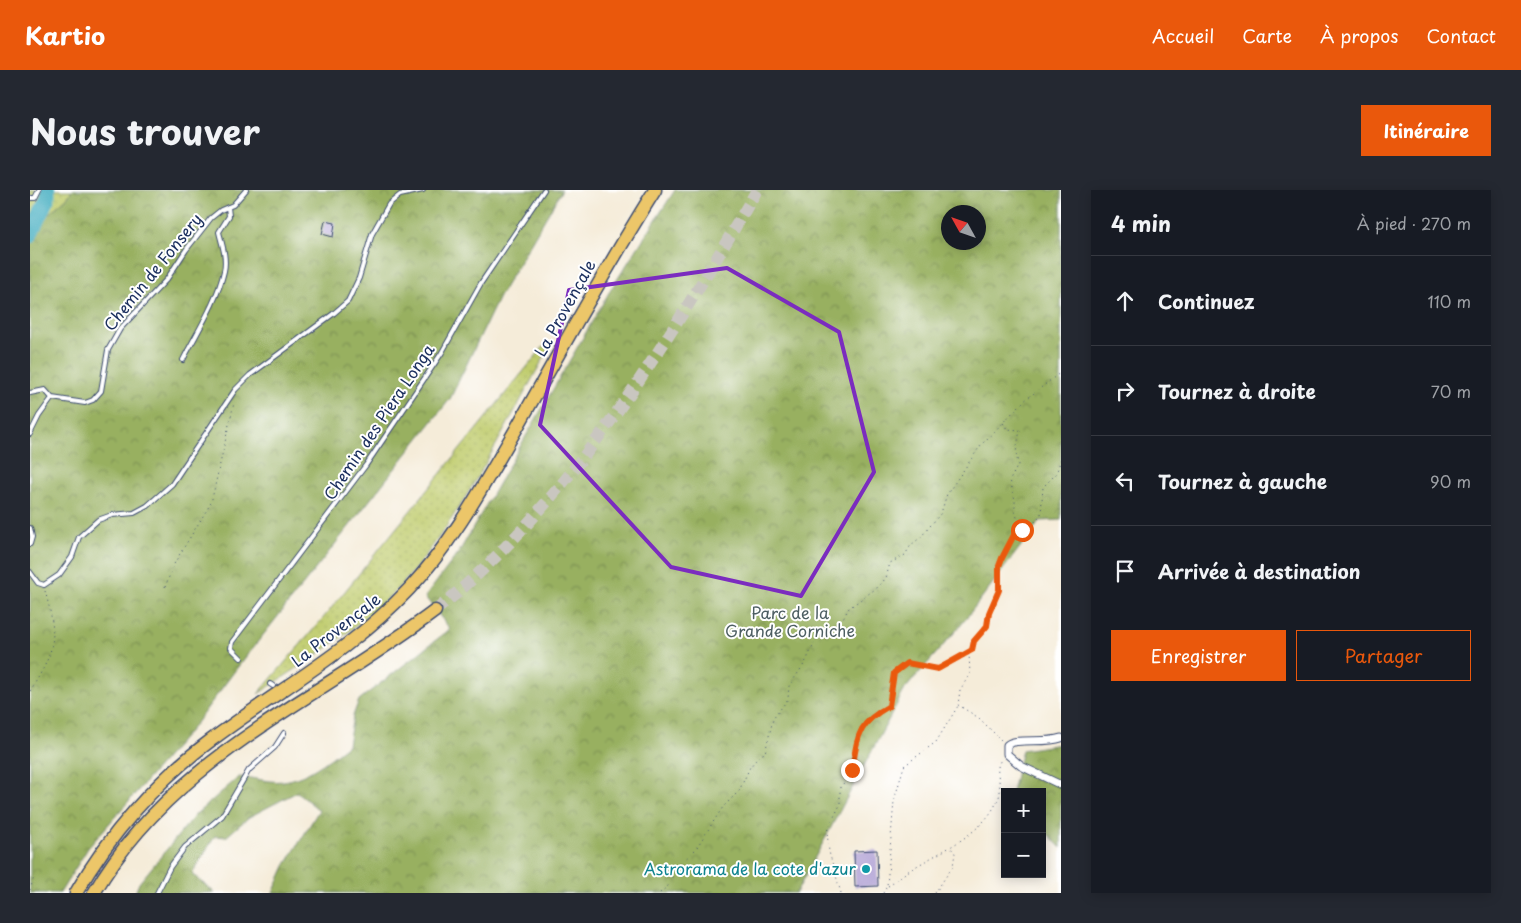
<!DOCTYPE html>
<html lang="fr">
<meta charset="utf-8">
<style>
:root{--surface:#171b24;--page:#242831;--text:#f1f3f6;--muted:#9ea1a6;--line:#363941;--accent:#ea580c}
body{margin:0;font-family:"Playpen Sans",sans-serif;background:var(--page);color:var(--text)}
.controls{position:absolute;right:15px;bottom:15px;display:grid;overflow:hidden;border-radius:0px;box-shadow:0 2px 12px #0003}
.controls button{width:45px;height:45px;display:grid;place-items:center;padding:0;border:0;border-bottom:1px solid var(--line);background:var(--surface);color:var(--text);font:25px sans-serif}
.compass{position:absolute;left:911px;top:15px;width:45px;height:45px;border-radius:50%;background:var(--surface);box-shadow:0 2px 12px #0003;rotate:310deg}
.stop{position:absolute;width:15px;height:15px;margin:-11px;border:4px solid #ea580c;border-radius:50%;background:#fff}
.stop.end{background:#ea580c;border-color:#fff;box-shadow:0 1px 5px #0008}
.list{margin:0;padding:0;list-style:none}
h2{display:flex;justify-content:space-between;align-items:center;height:65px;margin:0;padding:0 20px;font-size:21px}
h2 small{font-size:16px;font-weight:400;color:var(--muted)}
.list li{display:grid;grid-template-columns:32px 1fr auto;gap:15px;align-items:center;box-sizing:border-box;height:90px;padding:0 20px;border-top:1px solid var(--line)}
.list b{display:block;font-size:19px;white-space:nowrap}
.list em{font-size:16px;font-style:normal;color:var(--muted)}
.actions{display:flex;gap:10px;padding:15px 20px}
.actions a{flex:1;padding:11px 0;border:1px solid var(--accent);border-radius:0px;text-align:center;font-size:18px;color:var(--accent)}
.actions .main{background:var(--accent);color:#fff}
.icon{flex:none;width:28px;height:28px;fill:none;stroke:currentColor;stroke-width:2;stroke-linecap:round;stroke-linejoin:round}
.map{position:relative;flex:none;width:1031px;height:703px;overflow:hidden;border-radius:0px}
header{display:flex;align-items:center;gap:30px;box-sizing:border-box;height:70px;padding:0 25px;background:var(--accent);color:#fff}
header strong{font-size:24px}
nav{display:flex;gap:28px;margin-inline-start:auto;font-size:18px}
.intro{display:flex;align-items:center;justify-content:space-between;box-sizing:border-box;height:120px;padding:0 30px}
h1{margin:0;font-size:35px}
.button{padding:12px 22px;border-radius:0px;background:var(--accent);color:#fff;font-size:18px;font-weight:700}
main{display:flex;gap:30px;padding:0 30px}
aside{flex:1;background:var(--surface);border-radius:0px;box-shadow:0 2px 12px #0003}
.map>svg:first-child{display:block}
</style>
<header>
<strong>Kartio</strong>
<nav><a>Accueil</a><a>Carte</a><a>À propos</a><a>Contact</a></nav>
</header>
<div class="intro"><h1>Nous trouver</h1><a class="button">Itinéraire</a></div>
<main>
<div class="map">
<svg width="1031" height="703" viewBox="0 0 1031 703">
<defs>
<pattern id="grass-dots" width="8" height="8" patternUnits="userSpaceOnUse" patternTransform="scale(1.25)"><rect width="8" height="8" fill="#c0cc6d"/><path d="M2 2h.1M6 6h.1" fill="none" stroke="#a4b061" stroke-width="1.8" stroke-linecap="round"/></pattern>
<pattern id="forest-crowns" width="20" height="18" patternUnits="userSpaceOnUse" patternTransform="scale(1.25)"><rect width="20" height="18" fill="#98b060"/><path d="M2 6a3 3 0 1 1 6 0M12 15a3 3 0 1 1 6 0" fill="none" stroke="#7b9052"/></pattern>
</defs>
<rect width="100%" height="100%" fill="#fff"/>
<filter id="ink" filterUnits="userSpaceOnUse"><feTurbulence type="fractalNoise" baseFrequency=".02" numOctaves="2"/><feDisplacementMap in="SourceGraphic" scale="10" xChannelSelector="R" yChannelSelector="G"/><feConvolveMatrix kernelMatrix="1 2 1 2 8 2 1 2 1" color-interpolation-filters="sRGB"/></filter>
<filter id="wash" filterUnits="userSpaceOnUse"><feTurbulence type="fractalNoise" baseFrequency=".0096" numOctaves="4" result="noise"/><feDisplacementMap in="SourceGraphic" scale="20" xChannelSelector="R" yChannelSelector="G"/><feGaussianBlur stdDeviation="1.12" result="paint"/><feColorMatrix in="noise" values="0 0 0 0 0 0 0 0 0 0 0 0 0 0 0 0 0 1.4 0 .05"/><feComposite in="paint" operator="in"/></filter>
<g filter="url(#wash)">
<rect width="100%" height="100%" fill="#f5ecd9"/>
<path fill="url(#grass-dots)" stroke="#6e7e66" d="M0 0H42L38 7 0 40Z
M514 156 518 160C478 232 440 309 389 374 346 429 285 466 228 504L294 427Z"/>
<path fill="url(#forest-crowns)" stroke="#5a705f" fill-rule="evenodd" d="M42 0H532L469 107 420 209 207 478 163 537 58 658 30 703H0V40L38 7Z
M645 0H1031V330L1010 331 931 435 875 499 766 703H243L255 676 289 620 267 602 219 627 196 647 185 646 162 684 185 703H105L109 693 166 624 209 587C220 587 229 590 240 591 269 595 296 572 318 555L323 526 329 510 420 439 395 407 429 362 581 99ZM918 22H948V52H918Z
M1031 554V658L1012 638V602H982L992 560Z"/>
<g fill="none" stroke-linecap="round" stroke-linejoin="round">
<path stroke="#40acbf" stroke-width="15" d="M0 46 18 7V0"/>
</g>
<g id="blocks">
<path fill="#b0a1d4" d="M295 31 305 33 303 47 292 44Z
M847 660 848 696 825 697 824 661Z"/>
</g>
</g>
<g filter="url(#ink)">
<use href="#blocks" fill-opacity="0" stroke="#3c4b70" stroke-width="1"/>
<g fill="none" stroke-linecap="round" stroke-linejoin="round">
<path stroke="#c9c6c0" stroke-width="12" stroke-dasharray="12 6" stroke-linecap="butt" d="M405 421C540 314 641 147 727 0"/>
<g stroke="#3c4b70" stroke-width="6">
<path id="service" d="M0 8H5L9 0
M153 170C167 142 187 112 194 81 197 68 192 54 189 42L199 26 198 17
M0 203 15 200 22 208 9 226 0 244
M22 208 55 213 63 210 71 201 78 160 90 139 137 89 156 60 181 28 191 20 203 15 216 0
M0 338 2 347 0 354
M0 382 8 393 14 395 29 385 42 367 49 347 68 330 82 325 104 323 117 316 142 294 205 200 220 185 303 124 318 111 329 88 342 44 359 14 370 5 393 0
M211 468 201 458 202 452 336 275 411 164 451 93 514 0
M240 494 243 496
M127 703 140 677 155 657 192 626 219 580 245 557 254 543"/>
</g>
<g stroke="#3c4b70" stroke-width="9">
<path id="minor" d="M1031 548C1016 554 985 547 977 555V564L991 576 1031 595"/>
</g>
<g stroke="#3c4b70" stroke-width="15">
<path id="motorway" d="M46 703C78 646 127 590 180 551 248 500 321 461 379 399 423 352 453 296 485 241 531 160 575 79 625 0
M64 703C141 568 286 511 405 421"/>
</g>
<path stroke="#3c4b70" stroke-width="1" stroke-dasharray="1 4" stroke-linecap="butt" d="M973 233 977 239 990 240 986 262 988 275 980 290 985 310V322L992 340
M135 397 145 372 181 313 204 213
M0 501C26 460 28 448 15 401
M971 550 949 528 928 515 930 500 940 484 939 464 944 451 957 436 959 423 969 400V376L972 368 984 345 1004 333 1011 324 1013 297 1026 284 1031 269
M858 696C866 692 870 686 877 682 909 661 954 646 969 607 973 595 963 580 971 570
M0 700 4 687
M630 703 638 696 648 676 665 660 693 617 709 601 720 577 730 565 735 563 743 529 758 509 759 496 775 473 787 448 813 428 819 418 848 397 856 388 860 373 875 365 881 355 890 348 911 323 917 304 951 255 994 211 1031 182
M811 703 799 662 797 641 810 615V599L822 579 827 546 840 527 859 516 864 483 877 473 908 479 939 464
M853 703 857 696 864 611 874 576 906 552 928 516
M905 703 923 676 925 663 921 658"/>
<use href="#service" stroke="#fff" stroke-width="4"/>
<use href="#minor" stroke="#fff" stroke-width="7"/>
<use href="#motorway" stroke="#ecc669" stroke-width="12"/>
</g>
</g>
<g fill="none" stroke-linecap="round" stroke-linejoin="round" filter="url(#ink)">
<path stroke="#ea580c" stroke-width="6" d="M822 580C828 545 827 534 859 516L864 483 877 473 908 479 942 460 944 451 957 436 959 423 969 400V376L972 368 984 345 992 340"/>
</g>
<path fill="none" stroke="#7b2cbf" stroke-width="4" stroke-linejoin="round" d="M697 78 809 142 844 282 771 406 641 377 510 235 539 100Z"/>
<circle fill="#0f9aa8" stroke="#fff" stroke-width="2" cx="836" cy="679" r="5"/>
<g text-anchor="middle" stroke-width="4" stroke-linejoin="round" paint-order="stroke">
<g font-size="16" fill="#1b2f5e" stroke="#fff">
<text transform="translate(123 82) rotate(-51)" y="6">Chemin de Fonsery</text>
<text transform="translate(535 118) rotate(-61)" y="6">La Provençale</text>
<text transform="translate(349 232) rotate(-56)" y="6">Chemin des Piera Longa</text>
<text transform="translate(306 440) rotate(-38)" y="6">La Provençale</text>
</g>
<g font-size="16" fill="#4d5e62" stroke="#fff">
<text x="760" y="429">Parc de la<tspan x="760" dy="18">Grande Corniche</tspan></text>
</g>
<g font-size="16" fill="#0d838f" stroke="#fff" text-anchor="end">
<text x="826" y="685">Astrorama de la cote d'azur</text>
</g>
</g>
</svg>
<div class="controls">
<button>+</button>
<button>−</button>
</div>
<svg class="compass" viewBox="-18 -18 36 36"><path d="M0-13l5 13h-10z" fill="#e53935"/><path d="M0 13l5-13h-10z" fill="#9ea1a6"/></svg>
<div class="stop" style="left:992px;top:340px"></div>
<div class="stop end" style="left:822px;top:580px"></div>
</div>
<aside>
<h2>4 min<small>À pied · 270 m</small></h2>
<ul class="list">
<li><svg class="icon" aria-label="ahead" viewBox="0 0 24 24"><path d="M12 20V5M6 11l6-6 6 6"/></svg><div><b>Continuez</b></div><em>110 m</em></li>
<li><svg class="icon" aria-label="right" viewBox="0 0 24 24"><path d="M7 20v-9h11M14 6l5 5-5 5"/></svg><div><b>Tournez à droite</b></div><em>70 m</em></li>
<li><svg class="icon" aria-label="left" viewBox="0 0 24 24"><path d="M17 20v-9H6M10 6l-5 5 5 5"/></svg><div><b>Tournez à gauche</b></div><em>90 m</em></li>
<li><svg class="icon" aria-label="arrive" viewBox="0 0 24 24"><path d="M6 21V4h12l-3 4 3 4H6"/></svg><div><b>Arrivée à destination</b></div></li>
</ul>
<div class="actions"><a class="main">Enregistrer</a><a>Partager</a></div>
</aside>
</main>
